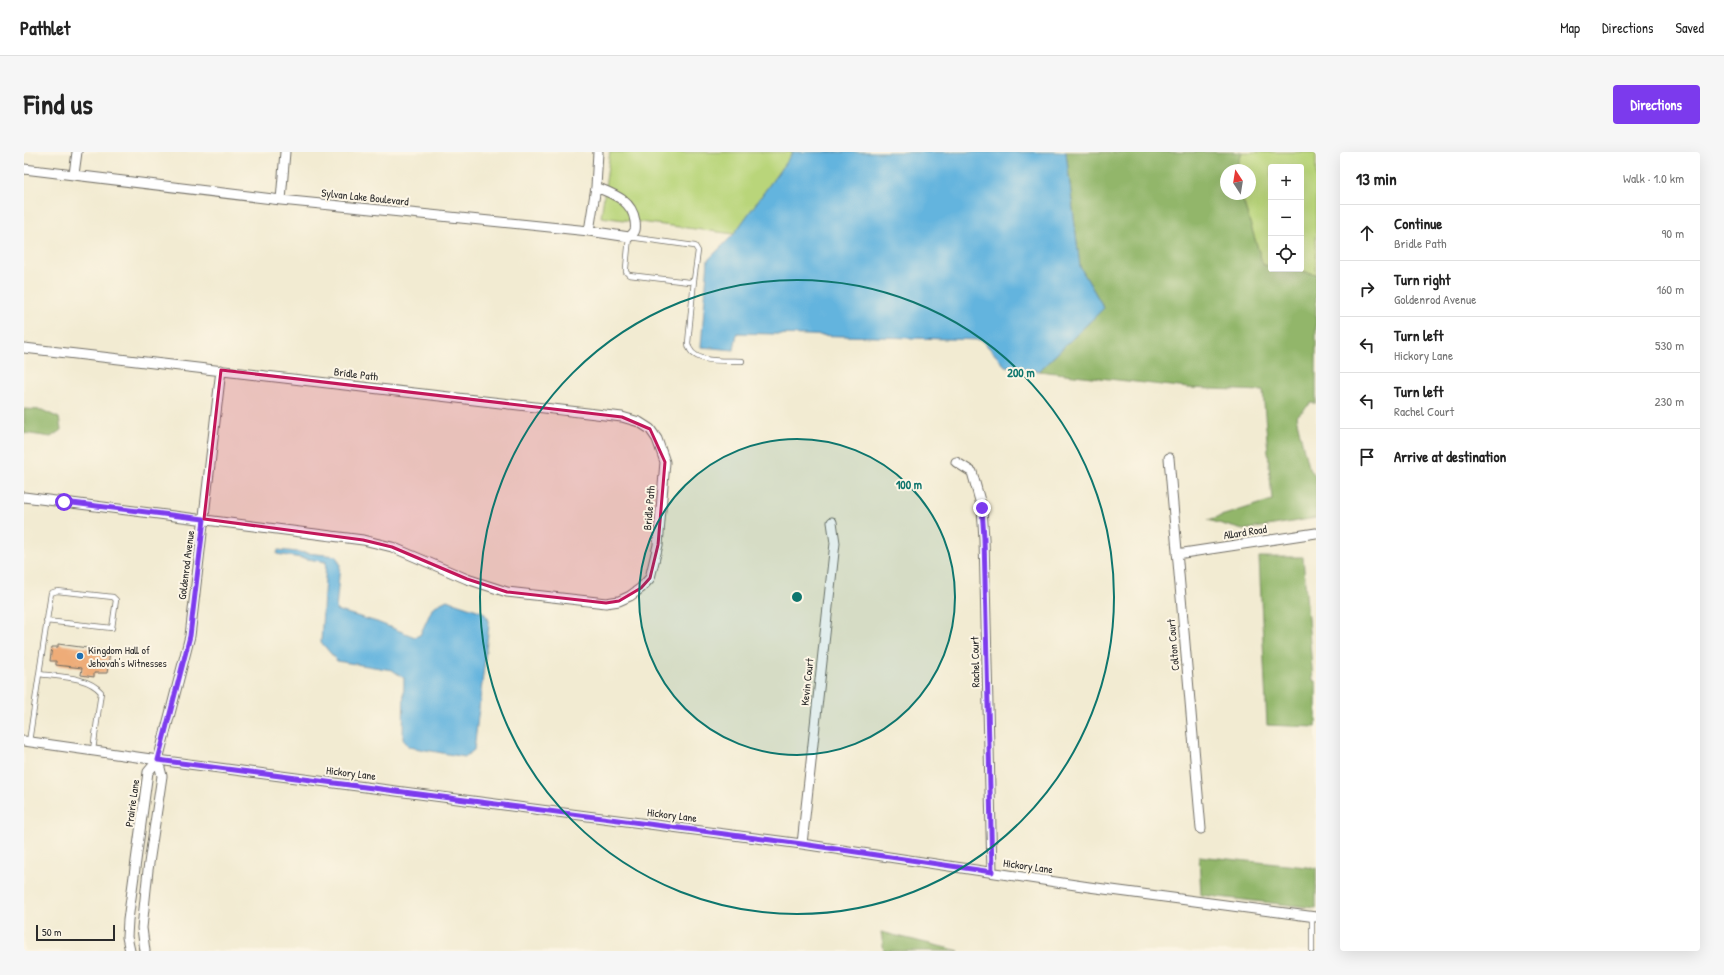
<!DOCTYPE html>
<meta charset="utf-8">
<style>
:root{--surface:#fff;--page:#f6f6f6;--text:#222;--muted:#767676;--line:#e0e0e0;--accent:#7c3aed}
body{margin:0;font-family:"Patrick Hand",sans-serif;background:var(--page);color:var(--text)}
.controls{position:absolute;right:12px;top:12px;display:grid;overflow:hidden;border-radius:4px;box-shadow:0 4px 16px #0002}
.controls button{width:36px;height:36px;display:grid;place-items:center;padding:0;border:0;border-bottom:1px solid var(--line);background:var(--surface);color:var(--text);font:20px sans-serif}
.compass{position:absolute;left:1196px;top:12px;width:36px;height:36px;border-radius:50%;background:var(--surface);box-shadow:0 4px 16px #0002;rotate:348deg}
.scale{position:absolute;left:12px;bottom:10px;width:79px;box-sizing:border-box;padding-left:4px;border:2px solid #2b2b2b;border-top:0;font-size:11px;line-height:14px;white-space:nowrap;color:#2b2b2b;-webkit-text-stroke:3px #fcf5e5;paint-order:stroke}
.stop{position:absolute;width:12px;height:12px;margin:-9px;border:3px solid #7c3aed;border-radius:50%;background:#fff}
.stop.end{background:#7c3aed;border-color:#fff;box-shadow:0 1px 4px #0008}
.list{margin:0;padding:0;list-style:none}
h2{display:flex;justify-content:space-between;align-items:center;height:52px;margin:0;padding:0 16px;font-size:17px}
h2 small{font-size:13px;font-weight:400;color:var(--muted)}
.list li{display:grid;grid-template-columns:26px 1fr auto;gap:12px;align-items:center;box-sizing:border-box;height:56px;padding:0 16px;border-top:1px solid var(--line)}
.list b{display:block;font-size:15px;white-space:nowrap}
.list p{margin:0;font-size:13px;white-space:nowrap;color:var(--muted)}
.list em{font-size:13px;font-style:normal;color:var(--muted)}
.icon{flex:none;width:22px;height:22px;fill:none;stroke:currentColor;stroke-width:2;stroke-linecap:round;stroke-linejoin:round}
.map{position:relative;flex:none;width:1292px;height:799px;overflow:hidden;border-radius:4px}
header{display:flex;align-items:center;gap:24px;box-sizing:border-box;height:56px;padding:0 20px;background:var(--surface);border-bottom:1px solid var(--line)}
header strong{font-size:19px}
nav{display:flex;gap:22px;margin-inline-start:auto;font-size:14px}
.intro{display:flex;align-items:center;justify-content:space-between;box-sizing:border-box;height:96px;padding:0 24px}
h1{margin:0;font-size:28px}
.button{padding:10px 18px;border-radius:4px;background:var(--accent);color:#fff;font-size:14px;font-weight:700}
main{display:flex;gap:24px;padding:0 24px}
aside{flex:1;background:var(--surface);border-radius:4px;box-shadow:0 4px 16px #0002}
.map>svg:first-child{display:block}
</style>
<header>
<strong>Pathlet</strong>
<nav><a>Map</a><a>Directions</a><a>Saved</a></nav>
</header>
<div class="intro"><h1>Find us</h1><a class="button">Directions</a></div>
<main>
<div class="map">
<svg width="1292" height="799" viewBox="0 0 1292 799">
<rect width="100%" height="100%" fill="#fcf5e5"/>
<filter id="ink" filterUnits="userSpaceOnUse"><feTurbulence type="fractalNoise" baseFrequency=".025" numOctaves="2"/><feDisplacementMap in="SourceGraphic" scale="8" xChannelSelector="R" yChannelSelector="G"/><feConvolveMatrix kernelMatrix="1 2 1 2 8 2 1 2 1" color-interpolation-filters="sRGB"/></filter>
<filter id="wash" filterUnits="userSpaceOnUse"><feTurbulence type="fractalNoise" baseFrequency=".012" numOctaves="4" result="noise"/><feDisplacementMap in="SourceGraphic" scale="16" xChannelSelector="R" yChannelSelector="G"/><feGaussianBlur stdDeviation="0.9" result="paint"/><feColorMatrix in="noise" values="0 0 0 0 0 0 0 0 0 0 0 0 0 0 0 0 0 1.4 0 .05"/><feComposite in="paint" operator="in"/></filter>
<g filter="url(#wash)">
<rect width="100%" height="100%" fill="#f2ebd2"/>
<path fill="#b9d57a" stroke="#728052" d="M586 0H769L710 82 577 65Z
M1218 0H1292V122L1264 117H1277V15H1247V114L1239 113 1217 42H1226V18H1211Z"/>
<path fill="#92b66a" stroke="#5e704a" d="M1042 0H1218L1211 18H1202V42H1217L1239 113 1247 114V117H1264L1292 122V251H1287L1272 265 1284 315 1292 324V366L1219 378 1184 368 1248 348 1239 239 1164 236 1015 219 1080 156 1056 115Z
M0 257 18 258 35 266 37 278 27 285 0 281Z
M1235 405H1279L1289 529H1292V575L1243 573Z
M1175 704 1292 716V756L1177 743Z
M857 780 935 799H860Z"/>
<path fill="#64b4de" stroke="#487084" d="M769 0H1042L1056 115 1080 156 1015 219 981 214 958 188 713 181 710 198 677 195 684 108 710 82Z
M254 398 312 404 316 412 312 458 353 470 391 485 396 483 409 455 423 448 459 460 463 465 465 473 450 598 441 605 385 595 379 587 380 526 368 518 313 509 297 490 302 410 253 402Z"/>
<g id="blocks">
<path fill="#eeac78" d="M34 492 86 499 83 521H70V525L57 523 58 516 32 513V509H26L28 495H34Z"/>
</g>
</g>
<g filter="url(#ink)">
<use href="#blocks" fill-opacity="0" stroke="#716e65" stroke-width="1"/>
<g fill="none" stroke-linecap="round" stroke-linejoin="round">
<g stroke="#716e65" stroke-width="6">
<path id="service" d="M605 85 671 94 674 99 670 128 665 130 605 123 602 120V116Z
M670 128 664 191C666 213 702 208 718 209
M15 522C35 525 63 524 77 540L69 598
M5 590 27 441 33 439 89 445 92 448 88 476 22 469
M1288 799V764"/>
</g>
<g stroke="#716e65" stroke-width="11">
<path id="minor" d="M0 17 257 48 565 79 605 85C612 80 612 77 611 69 608 48 589 42 572 35
M50 22 53 0
M257 48 261 0
M565 79 572 35 574 0
M0 196 598 265 615 270 626 277 633 287 641 310 634 393 626 426 617 436 606 444 595 449 582 451 483 440 443 427 368 395 339 388 0 345
M1145 306 1177 677
M932 310 948 320 958 356 960 387 968 720
M1153 402 1292 381
M0 589 134 608 778 692 1065 735 1292 765
M778 692 811 391 808 370
M106 799 103 785 104 768 124 620 134 608 166 484 197 218
M121 799 118 776 124 718 138 624 134 608"/>
</g>
<use href="#service" stroke="#fff" stroke-width="4.5"/>
<use href="#minor" stroke="#fff" stroke-width="9"/>
</g>
</g>
<g fill="none" stroke-linecap="round" stroke-linejoin="round" filter="url(#ink)">
<path stroke="#7c3aed" stroke-width="5" d="M40 350 180 367 166 484 134 608 778 692 968 720 960 386 958 356"/>
</g>
<path fill="#c2185b" fill-opacity="0.2" stroke="#c2185b" stroke-width="3" stroke-linejoin="round" d="M197 218 598 265 626 277 641 310 634 393 626 426 617 436 595 449 582 451 483 440 443 427 368 395 339 388 180 367Z"/>
<circle cx="773" cy="445" r="158" fill="#0f766e" fill-opacity=".12"/>
<g fill="none" stroke="#0f766e" stroke-width="2">
<circle cx="773" cy="445" r="158"/>
<circle cx="773" cy="445" r="317"/>
</g>
<circle fill="#1f6fb2" stroke="#fcf5e5" stroke-width="1.5" cx="56" cy="504" r="4"/>
<g text-anchor="middle" stroke-width="4" stroke-linejoin="round" paint-order="stroke">
<g font-size="11" fill="#2b2b2b" stroke="#fcf5e5">
<text transform="translate(341 45) rotate(6)" y="4">Sylvan Lake Boulevard</text>
<text transform="translate(332 222) rotate(7)" y="4">Bridle Path</text>
<text transform="translate(625 356) rotate(-85)" y="4">Bridle Path</text>
<text transform="translate(1221 380) rotate(-9)" y="4">Allard Road</text>
<text transform="translate(162 413) rotate(-83)" y="4">Goldenrod Avenue</text>
<text transform="translate(1149 493) rotate(-95)" y="4">Colton Court</text>
<text transform="translate(951 510) rotate(-91)" y="4">Rachel Court</text>
<text transform="translate(783 530) rotate(-84)" y="4">Kevin Court</text>
<text transform="translate(327 621) rotate(7)" y="4">Hickory Lane</text>
<text transform="translate(108 651) rotate(-82)" y="4">Prairie Lane</text>
<text transform="translate(648 663) rotate(7)" y="4">Hickory Lane</text>
<text transform="translate(1004 714) rotate(8)" y="4">Hickory Lane</text>
</g>
<g font-size="11" fill="#2b2b2b" stroke="#fcf5e5" text-anchor="start">
<text x="64" y="502">Kingdom Hall of<tspan x="64" dy="13">Jehovah's Witnesses</tspan></text>
</g>
</g>
<circle cx="773" cy="445" r="6" fill="#0f766e" stroke="#fcf5e5" stroke-width="2"/>
<g font-size="12" text-anchor="middle" font-weight="bold" fill="#0f766e" stroke="#fcf5e5" stroke-width="4" stroke-linejoin="round" paint-order="stroke">
<text x="997" y="225">200 m</text>
<text x="885" y="337">100 m</text>
</g>
</svg>
<div class="controls">
<button>+</button>
<button>−</button>
<button><svg class="icon" aria-label="locate" viewBox="0 0 24 24"><circle cx="12" cy="12" r="6"/><path d="M12 2v4M12 18v4M2 12h4M18 12h4"/></svg></button>
</div>
<svg class="compass" viewBox="-18 -18 36 36"><path d="M0-13l5 13h-10z" fill="#e53935"/><path d="M0 13l5-13h-10z" fill="#767676"/></svg>
<div class="scale">50 m</div>
<div class="stop" style="left:40px;top:350px"></div>
<div class="stop end" style="left:958px;top:356px"></div>
</div>
<aside>
<h2>13 min<small>Walk · 1.0 km</small></h2>
<ul class="list">
<li><svg class="icon" aria-label="ahead" viewBox="0 0 24 24"><path d="M12 20V5M6 11l6-6 6 6"/></svg><div><b>Continue</b><p>Bridle Path</p></div><em>90 m</em></li>
<li><svg class="icon" aria-label="right" viewBox="0 0 24 24"><path d="M7 20v-9h11M14 6l5 5-5 5"/></svg><div><b>Turn right</b><p>Goldenrod Avenue</p></div><em>160 m</em></li>
<li><svg class="icon" aria-label="left" viewBox="0 0 24 24"><path d="M17 20v-9H6M10 6l-5 5 5 5"/></svg><div><b>Turn left</b><p>Hickory Lane</p></div><em>530 m</em></li>
<li><svg class="icon" aria-label="left" viewBox="0 0 24 24"><path d="M17 20v-9H6M10 6l-5 5 5 5"/></svg><div><b>Turn left</b><p>Rachel Court</p></div><em>230 m</em></li>
<li><svg class="icon" aria-label="arrive" viewBox="0 0 24 24"><path d="M6 21V4h12l-3 4 3 4H6"/></svg><div><b>Arrive at destination</b></div></li>
</ul>
</aside>
</main>
